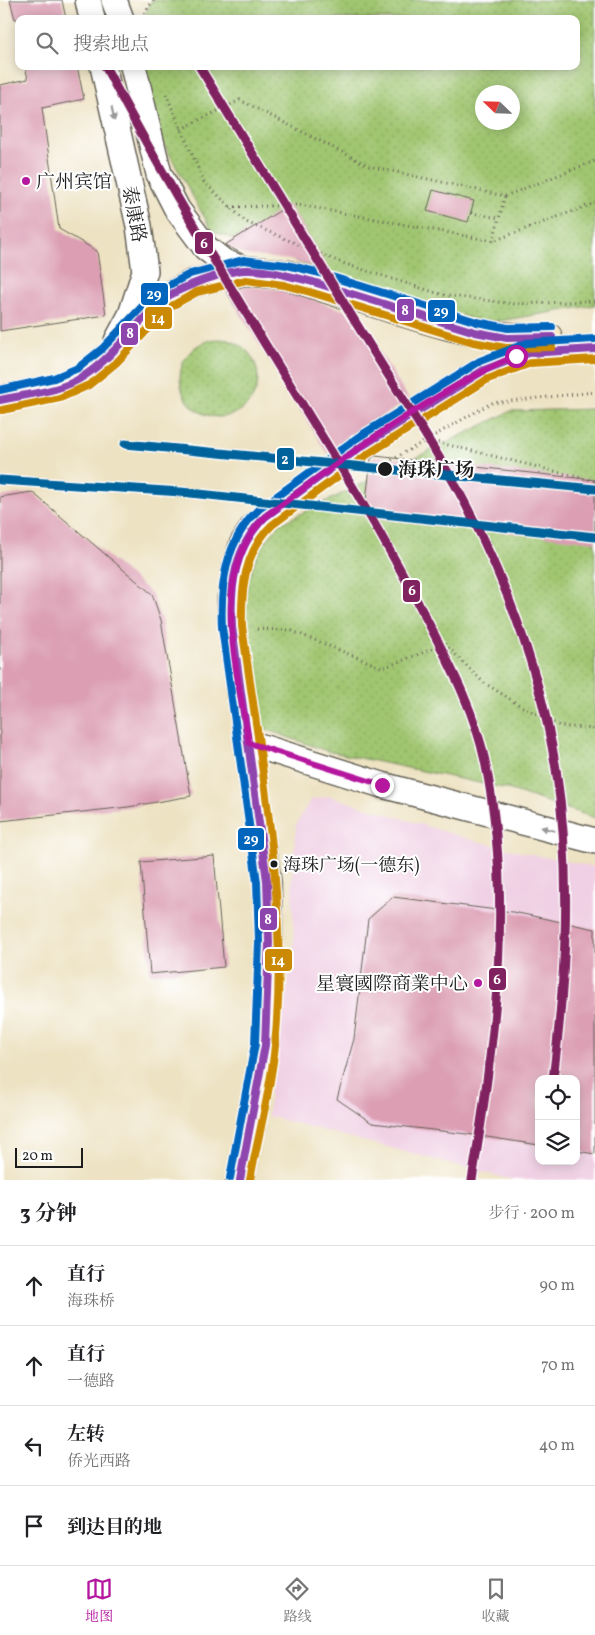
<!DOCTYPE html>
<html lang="zh">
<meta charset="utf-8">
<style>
:root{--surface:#fff;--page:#f6f6f6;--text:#202124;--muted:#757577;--line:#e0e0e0;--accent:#b5179e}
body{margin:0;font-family:Vollkorn,"Noto Serif SC",serif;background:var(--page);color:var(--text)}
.controls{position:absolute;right:15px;bottom:15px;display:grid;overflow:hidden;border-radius:10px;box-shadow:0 2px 12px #0003}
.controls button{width:45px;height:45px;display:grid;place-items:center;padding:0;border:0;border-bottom:1px solid var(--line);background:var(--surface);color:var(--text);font:25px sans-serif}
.compass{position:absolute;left:475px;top:85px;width:45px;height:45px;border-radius:50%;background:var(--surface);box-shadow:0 2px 12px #0003;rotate:293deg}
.scale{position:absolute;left:15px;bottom:12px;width:68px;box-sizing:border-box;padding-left:5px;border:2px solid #1c1c1c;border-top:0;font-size:14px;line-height:18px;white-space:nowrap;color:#1c1c1c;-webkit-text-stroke:4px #fff;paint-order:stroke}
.stop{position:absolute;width:15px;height:15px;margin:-11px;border:4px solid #b5179e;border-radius:50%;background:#fff}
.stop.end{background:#b5179e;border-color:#fff;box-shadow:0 1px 5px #0008}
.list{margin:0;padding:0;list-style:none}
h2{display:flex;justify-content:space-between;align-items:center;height:65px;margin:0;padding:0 20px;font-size:21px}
h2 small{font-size:16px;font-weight:400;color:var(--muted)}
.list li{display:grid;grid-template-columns:32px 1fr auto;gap:15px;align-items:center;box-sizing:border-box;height:80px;padding:0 20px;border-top:1px solid var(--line)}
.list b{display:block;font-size:19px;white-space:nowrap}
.list p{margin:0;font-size:16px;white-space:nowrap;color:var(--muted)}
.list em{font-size:16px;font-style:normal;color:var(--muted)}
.icon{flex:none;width:28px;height:28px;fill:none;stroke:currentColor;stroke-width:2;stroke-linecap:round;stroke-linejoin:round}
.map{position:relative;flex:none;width:595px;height:1180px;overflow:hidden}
.search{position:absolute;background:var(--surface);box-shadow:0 2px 12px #0003;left:15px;right:15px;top:15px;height:55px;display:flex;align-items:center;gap:12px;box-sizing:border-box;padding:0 18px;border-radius:10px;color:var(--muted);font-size:19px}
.sheet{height:385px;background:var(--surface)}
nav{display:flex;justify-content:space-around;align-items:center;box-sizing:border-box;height:70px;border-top:1px solid var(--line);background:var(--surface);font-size:14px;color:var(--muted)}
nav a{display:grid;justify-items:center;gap:2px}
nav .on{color:var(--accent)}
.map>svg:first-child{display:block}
</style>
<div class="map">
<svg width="595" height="1180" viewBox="0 0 595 1180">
<defs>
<pattern id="grass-dots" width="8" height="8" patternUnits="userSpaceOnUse" patternTransform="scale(1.25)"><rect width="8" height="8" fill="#a0c671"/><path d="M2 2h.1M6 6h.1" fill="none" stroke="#89aa61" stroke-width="1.8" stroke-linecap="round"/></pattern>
</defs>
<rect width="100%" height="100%" fill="#fff"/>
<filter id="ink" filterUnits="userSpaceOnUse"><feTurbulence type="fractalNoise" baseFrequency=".02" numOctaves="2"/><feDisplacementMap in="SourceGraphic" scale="10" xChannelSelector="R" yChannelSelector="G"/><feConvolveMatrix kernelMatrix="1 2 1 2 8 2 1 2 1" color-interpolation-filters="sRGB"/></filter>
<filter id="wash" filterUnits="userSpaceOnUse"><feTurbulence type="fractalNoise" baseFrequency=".0096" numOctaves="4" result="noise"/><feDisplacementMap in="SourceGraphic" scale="20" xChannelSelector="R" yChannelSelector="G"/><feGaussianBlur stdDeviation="1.12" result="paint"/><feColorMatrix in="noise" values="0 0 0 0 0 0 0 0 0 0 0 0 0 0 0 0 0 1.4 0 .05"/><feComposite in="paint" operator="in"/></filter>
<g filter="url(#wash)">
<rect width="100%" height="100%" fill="#ede2c2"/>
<path fill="#f0d0e4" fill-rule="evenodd" d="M329 796 472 840 525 853 595 867V1180H513L268 1116 272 1064 294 948 292 884 296 825 310 800ZM539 1079H576V1161H539Z"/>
<path fill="url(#grass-dots)" stroke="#5e7146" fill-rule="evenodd" d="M152 0H595V305L487 323 380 292 212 231 156 130 145 66H576V19H143ZM482 92H512V122H482Z
M180 378a39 39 0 1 1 78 0a39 39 0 1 1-78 0Z
M595 409V818L508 789 327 751 262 728C250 673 233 616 255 561 260 548 271 536 278 525L511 411Z"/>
<g id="blocks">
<path fill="#db9eb3" d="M10 0H62L66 19H15Z
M25 66H77L84 99 42 108 59 229 97 251 106 315 0 331V85L28 79Z
M433 190 474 201 468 222 427 211Z
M289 205 300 222 330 271 290 260 245 255 225 245Z
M246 286 283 290 356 314 409 399 327 453 226 291Z
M375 456 595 480V542L364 517 371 459Z
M32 492 152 594 161 620 191 796 128 807 0 821V497Z
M214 856 224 967 150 974 141 862Z
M393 897 513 912 595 929V1154L576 1151V1079H539V1145L467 1134 372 1123 337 1099 354 1039 368 919Z"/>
</g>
</g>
<g filter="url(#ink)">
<use href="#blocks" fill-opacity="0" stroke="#656156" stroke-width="1"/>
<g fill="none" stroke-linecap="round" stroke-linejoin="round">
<g stroke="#656156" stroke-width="28">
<path id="tertiary" d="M88 0 92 19
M114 0 121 19
M103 66 139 226 145 271 131 315 117 341
M133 66 159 174 177 209 206 248 224 262 245 270
M249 743 382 785 595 841"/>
</g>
<g stroke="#656156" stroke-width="30">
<path id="secondary" d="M0 400 57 388 83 377 109 356 162 300 193 283 245 270 286 275 313 282C385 306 472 343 548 337
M240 1180 265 1045 269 942 267 881 232 627 231 600 236 568 243 545 253 529 265 517 362 446 484 370 529 353 595 349"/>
</g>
<path stroke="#656156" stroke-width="3" stroke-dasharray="1 4" stroke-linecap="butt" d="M144 13 154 0
M166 94 204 182 246 222 342 263 443 295 515 304 595 301
M181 129 240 100 369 166 505 196 595 161
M230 207 300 205 493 241 595 203
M471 213 499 218
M493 241 505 196
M428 440 595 481
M383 465 491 403 595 392
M257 629 290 630 383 668 445 644 483 682 521 706 560 726 595 729"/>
<use href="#tertiary" stroke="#fff" stroke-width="25"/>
<use href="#secondary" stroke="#f9e7c3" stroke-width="28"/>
<g stroke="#fff" stroke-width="11">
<path id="bus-1" d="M0 400C27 394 61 392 84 376 114 356 134 326 160 302 176 288 225 271 245 270 268 269 292 277 313 282L475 332 507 338 552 337
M240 1180 265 1045 269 942 267 881 232 627C230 585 234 548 265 517L362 446 484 370 529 353 595 349"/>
</g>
<g stroke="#fff" stroke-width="11">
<path id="bus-2" d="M2 410 60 398 89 385 116 363 168 308 197 292 246 280 284 285 310 292 473 342 506 348 552 347
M250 1180C258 1136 271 1090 275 1045 289 905 261 765 242 626 241 589 244 552 272 525L368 454 488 379 531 363 595 359"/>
</g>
<g stroke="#fff" stroke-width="11">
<path id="bus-3" d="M0 390 54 378 78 368 102 349 156 292 190 274 243 260 287 265 316 272 477 322 508 328 552 327
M230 1178 255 1044 259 942 257 882 222 627C220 583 226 540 259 509L357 438 480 361 527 343 594 339"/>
</g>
<use href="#bus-1" stroke="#8e44ad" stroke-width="8"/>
<use href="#bus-2" stroke="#cb8a06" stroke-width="8"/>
<use href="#bus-3" stroke="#0065bd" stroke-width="8"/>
<g stroke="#fff" stroke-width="12">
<path id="metro-1" d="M105 66C170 191 244 310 318 430 358 494 396 559 430 626 452 669 475 713 485 761 514 901 495 1041 472 1180
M199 66C255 158 311 249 367 341 397 390 429 438 457 488 504 575 540 670 556 769 572 873 566 975 553 1079"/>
</g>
<g stroke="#fff" stroke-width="12">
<path id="metro-2" d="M125 444 595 489
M0 480 181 492 595 537"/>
</g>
<use href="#metro-1" stroke="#80225f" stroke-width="9"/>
<use href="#metro-2" stroke="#00629b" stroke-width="9"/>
</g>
<defs><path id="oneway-solid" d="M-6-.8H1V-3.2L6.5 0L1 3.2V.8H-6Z" transform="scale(1.25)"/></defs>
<g fill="#999">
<use href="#oneway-solid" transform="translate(113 114) rotate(78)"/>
<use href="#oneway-solid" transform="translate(548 829) rotate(-165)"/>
</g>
</g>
<g fill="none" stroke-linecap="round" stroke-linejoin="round" filter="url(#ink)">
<path stroke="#b5179e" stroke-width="6" d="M382 785 249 743C238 673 208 573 265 517 343 459 426 395 516 356"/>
</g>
<g fill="#b5179e" stroke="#fff" stroke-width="2">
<circle cx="26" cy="181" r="5"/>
<circle cx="478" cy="983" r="5"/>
</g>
<g fill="#1c1c1c" stroke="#fff" stroke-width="2">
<circle cx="385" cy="469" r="8"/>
<circle cx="274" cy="864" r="4.5"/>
</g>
<g text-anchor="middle" stroke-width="4" stroke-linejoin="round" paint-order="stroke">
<g font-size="18" fill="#1c1c1c" stroke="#fff" text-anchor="start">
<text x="283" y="871">海珠广场(一德东)</text>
</g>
<g font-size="19" fill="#1c1c1c" stroke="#fff" text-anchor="start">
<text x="36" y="188">广州宾馆</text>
<text x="468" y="990" text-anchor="end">星寰國際商業中心</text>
</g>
<g font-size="19" fill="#1c1c1c" stroke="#fff">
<text transform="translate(135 214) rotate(79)" y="7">泰康路</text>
</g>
<g font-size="19" font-weight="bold" fill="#1c1c1c" stroke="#fff" text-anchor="start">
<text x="398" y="476">海珠广场</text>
</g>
</g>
<g stroke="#fff" stroke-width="2">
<rect x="194" y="231" width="20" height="24" rx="5" fill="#80225f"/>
<rect x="140" y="282" width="29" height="24" rx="5" fill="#0065bd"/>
<rect x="396" y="298" width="19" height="24" rx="5" fill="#8e44ad"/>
<rect x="427" y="299" width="29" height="24" rx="5" fill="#0065bd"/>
<rect x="144" y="306" width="29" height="24" rx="5" fill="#cb8a06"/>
<rect x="120" y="322" width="19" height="24" rx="5" fill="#8e44ad"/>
<rect x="276" y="447" width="19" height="24" rx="5" fill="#00629b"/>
<rect x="402" y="579" width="19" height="24" rx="5" fill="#80225f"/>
<rect x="237" y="827" width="28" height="24" rx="5" fill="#0065bd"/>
<rect x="259" y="907" width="19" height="24" rx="5" fill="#8e44ad"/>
<rect x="264" y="948" width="29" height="24" rx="5" fill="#cb8a06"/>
<rect x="488" y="967" width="19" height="24" rx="5" fill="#80225f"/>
</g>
<g font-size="14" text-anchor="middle" font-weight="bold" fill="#fff">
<text x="204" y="248">6</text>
<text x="154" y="299">29</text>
<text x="405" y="315">8</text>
<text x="441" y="316">29</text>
<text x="158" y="323">14</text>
<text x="130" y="338">8</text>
<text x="285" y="464">2</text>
<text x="412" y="595">6</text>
<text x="251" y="844">29</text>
<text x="268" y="924">8</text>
<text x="278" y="965">14</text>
<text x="497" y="984">6</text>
</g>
</svg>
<div class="controls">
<button><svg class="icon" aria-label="locate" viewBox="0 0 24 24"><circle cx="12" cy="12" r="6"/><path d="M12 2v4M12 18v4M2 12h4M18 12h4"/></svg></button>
<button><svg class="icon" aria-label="layers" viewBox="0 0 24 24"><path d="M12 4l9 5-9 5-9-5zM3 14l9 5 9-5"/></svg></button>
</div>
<svg class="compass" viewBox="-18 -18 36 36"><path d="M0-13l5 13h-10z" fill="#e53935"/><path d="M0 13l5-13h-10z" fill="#757577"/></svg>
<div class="scale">20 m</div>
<div class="stop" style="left:516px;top:356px"></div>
<div class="stop end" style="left:382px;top:785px"></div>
<div class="search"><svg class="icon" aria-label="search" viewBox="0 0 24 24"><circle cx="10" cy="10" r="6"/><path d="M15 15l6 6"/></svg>搜索地点</div>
</div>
<section class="sheet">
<h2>3 分钟<small>步行 · 200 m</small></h2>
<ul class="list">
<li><svg class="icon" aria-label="ahead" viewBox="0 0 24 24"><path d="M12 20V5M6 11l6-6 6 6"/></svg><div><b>直行</b><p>海珠桥</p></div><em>90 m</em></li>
<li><svg class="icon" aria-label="ahead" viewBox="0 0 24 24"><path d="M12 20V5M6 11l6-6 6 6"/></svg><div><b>直行</b><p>一德路</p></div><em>70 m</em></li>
<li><svg class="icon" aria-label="left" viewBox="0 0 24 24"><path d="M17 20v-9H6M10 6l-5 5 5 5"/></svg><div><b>左转</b><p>侨光西路</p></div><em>40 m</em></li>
<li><svg class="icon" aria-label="arrive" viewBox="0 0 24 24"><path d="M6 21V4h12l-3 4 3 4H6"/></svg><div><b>到达目的地</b></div></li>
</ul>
</section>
<nav>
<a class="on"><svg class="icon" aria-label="map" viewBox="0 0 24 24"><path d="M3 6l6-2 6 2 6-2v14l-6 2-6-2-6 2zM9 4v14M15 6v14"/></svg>地图</a>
<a><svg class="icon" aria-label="directions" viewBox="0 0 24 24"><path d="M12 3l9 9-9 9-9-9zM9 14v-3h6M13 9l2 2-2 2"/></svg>路线</a>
<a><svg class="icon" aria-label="saved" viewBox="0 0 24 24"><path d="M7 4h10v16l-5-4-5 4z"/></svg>收藏</a>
</nav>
